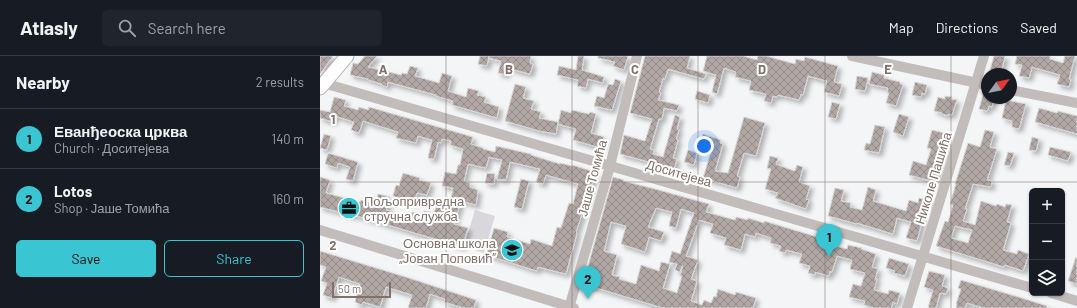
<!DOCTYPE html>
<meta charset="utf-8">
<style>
:root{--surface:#171b24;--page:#20242c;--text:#f1f3f6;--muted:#9ea1a6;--line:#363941;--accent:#39c5d2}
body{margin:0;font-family:Barlow,sans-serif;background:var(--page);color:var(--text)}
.controls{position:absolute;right:12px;bottom:12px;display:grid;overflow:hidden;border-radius:6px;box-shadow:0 1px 3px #0004}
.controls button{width:36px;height:36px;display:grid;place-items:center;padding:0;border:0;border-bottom:1px solid var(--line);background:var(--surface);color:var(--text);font:20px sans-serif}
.compass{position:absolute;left:661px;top:12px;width:36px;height:36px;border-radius:50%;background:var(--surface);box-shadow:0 1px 3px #0004;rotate:57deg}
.scale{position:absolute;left:12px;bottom:10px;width:59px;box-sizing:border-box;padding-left:4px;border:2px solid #827069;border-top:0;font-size:11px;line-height:14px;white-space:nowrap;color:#827069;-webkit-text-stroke:3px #fff;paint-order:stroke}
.you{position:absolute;left:384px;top:90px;width:14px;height:14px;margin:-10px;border:3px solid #fff;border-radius:50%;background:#1a73e8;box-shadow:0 0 0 6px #1a73e833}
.badge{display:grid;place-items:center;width:26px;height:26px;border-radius:50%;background:var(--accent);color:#111;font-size:13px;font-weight:700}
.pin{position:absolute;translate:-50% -33px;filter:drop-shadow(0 1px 2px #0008)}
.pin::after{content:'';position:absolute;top:21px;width:14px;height:12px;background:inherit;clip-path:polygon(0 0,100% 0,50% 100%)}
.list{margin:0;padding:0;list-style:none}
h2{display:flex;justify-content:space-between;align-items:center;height:52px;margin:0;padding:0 16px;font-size:17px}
h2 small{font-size:13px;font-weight:400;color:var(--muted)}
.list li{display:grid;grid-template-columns:26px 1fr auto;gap:12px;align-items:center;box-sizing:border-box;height:60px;padding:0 16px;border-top:1px solid var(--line)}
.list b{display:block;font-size:15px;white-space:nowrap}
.list p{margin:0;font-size:13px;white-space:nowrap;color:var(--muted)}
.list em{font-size:13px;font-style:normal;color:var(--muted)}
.actions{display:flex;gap:8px;padding:12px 16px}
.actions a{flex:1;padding:9px 0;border:1px solid var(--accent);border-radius:6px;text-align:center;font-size:14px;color:var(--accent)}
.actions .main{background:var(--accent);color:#111}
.icon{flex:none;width:22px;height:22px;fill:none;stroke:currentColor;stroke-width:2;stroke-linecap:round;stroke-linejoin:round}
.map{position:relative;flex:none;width:757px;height:252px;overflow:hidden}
header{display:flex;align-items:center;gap:24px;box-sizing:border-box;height:56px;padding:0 20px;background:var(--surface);border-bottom:1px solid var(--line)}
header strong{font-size:19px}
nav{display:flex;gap:22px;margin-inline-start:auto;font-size:14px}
.search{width:280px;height:36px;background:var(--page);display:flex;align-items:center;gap:10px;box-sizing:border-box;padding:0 14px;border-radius:6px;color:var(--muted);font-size:15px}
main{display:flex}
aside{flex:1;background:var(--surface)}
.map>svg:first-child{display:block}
</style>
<header>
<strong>Atlasly</strong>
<div class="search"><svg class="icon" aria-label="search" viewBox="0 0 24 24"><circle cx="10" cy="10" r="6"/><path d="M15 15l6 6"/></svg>Search here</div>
<nav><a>Map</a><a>Directions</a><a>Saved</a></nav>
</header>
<main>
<aside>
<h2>Nearby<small>2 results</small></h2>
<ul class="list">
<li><span class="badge">1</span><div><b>Еванђеоска црква</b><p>Church · Доситејева</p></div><em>140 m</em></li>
<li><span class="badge">2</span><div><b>Lotos</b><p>Shop · Јаше Томића</p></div><em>160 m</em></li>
</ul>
<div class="actions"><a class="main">Save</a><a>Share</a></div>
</aside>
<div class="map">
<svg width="757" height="252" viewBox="0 0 757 252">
<defs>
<pattern id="building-cross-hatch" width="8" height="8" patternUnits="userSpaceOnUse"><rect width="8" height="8" fill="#b1a7a4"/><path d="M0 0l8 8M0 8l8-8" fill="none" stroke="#958c8a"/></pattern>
<filter id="shadow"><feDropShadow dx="3.5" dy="3.5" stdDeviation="2" flood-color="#0004"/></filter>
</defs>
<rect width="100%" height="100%" fill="#f4f5f7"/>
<path fill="#dad6dd" d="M155 154 175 160 164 197 144 191Z"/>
<path fill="url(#building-cross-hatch)" stroke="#d7d7d8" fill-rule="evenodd" filter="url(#shadow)" d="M0 0H13L0 18Z
M45 0H57L48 11 81 19 82 17 87 18 90 10 98 12 95 20 119 27 122 17 132 20 128 35 146 41 148 32 159 35 157 39 166 41 164 46 179 51 177 62 132 49 133 45 116 40V39L68 26 67 31 61 29 62 28 48 24V23L30 19 33 7 38 8Z
M160 0H169L167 10 158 8Z
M169 0H211L210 7 213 8 210 18 187 12 186 19 178 17 181 5 169 2Z
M258 0H264L262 14 284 21 283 27 268 23 266 32 257 30 258 24 237 19 239 10 256 14Z
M278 0H308L304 14 293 10 295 6 278 2Z
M325 0H370L367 12 386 18 384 23 348 13 345 23 343 22 339 36 341 37 338 44 359 49 357 55 344 52 342 63H339L330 93 334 94 333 98 343 101 355 59 360 61 357 73 359 74 356 83 358 84 353 102 357 103 354 113 300 98 304 79 325 85 332 63 310 57Z
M387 0H423L437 4 438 0H446L475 8 476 3 484 5 485 1 518 10 514 26 522 28 519 40 504 36 507 25 488 20 483 39 481 38 479 44 458 39 457 41 453 40 451 47 444 45 446 38 429 34 431 25 415 21 416 16 404 12 397 38 392 36 396 19 383 15Z
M674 0H685L681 17 670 14Z
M697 0H730V3L743 7 745 0H755L749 23H751L749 31 737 28 740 19 712 11 709 22 699 20 702 9 695 8Z
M552 16 564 19V22L580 26V28L583 29 576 50 566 47 569 37H567L568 32 549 28Z
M537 20 548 22 545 35 535 33Z
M295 23 301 25 292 54 274 50 277 40 284 42 288 28 293 29Z
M595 26 607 29 605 38 602 37 601 41 592 39Z
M195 28 206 31 203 42 214 45 211 53 221 56 219 62 238 66 236 78 219 75 185 65Z
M377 35 390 39 388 47 375 43Z
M664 35H667V42H674L672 51 669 50 667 55 659 53Z
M625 40 632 41 631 43 637 44 632 59 629 58V59H625L622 58V57L614 55 618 41 625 43Z
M14 41 26 44 24 50 38 54 39 51 48 54 49 51 153 81 151 88 163 92V93L175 96 176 90 211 98V99L240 108V107L252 110V109L275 116 267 146H266L256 176 257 177 246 218 218 211 217 215 166 199 174 172 188 176 187 181 210 188 211 183 232 190 237 171 241 172 249 147 253 148 258 128 226 119 223 128 216 126 220 113 190 106 186 124 177 123 182 104 169 101 166 112 148 108 144 125 150 127V131L158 134 156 149 141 145 134 168 148 172 142 191 34 159V160L0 151V121L10 124 6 137 40 146 41 144 55 148 58 138 70 141 66 154 91 161 92 156 103 158 104 155 114 157 117 148 130 151 133 132 122 130 125 116 136 118 138 109H140L143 93 130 89 131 85 122 83 121 87 118 86 114 103 108 102 112 84 98 80 96 87 76 82 78 76 43 65 39 77 31 74 34 66 15 60 13 66 0 62V54L10 56Z
M686 44 706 48 699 73 692 71V65L682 62Z
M512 46 520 48 516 63 508 61Z
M719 52 737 57 738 55 757 60V78L715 66Z
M241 54 251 57 252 54 269 58 270 56 276 58 271 77 284 81 281 92 253 84 256 73 238 68Z
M579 58 589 61 583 80 573 76Z
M424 61 445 67 436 100 424 97 417 120 420 121 417 132 383 122 393 89 381 85 383 78 401 84 400 87 403 88 395 115 408 117Z
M555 69 565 71 559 97 544 94 546 87 550 88Z
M612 74 628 78 615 126 589 119 593 105 606 109 611 93 607 92Z
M665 74 674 76 670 91 677 93 667 124 672 125 671 131 653 128 645 153H647L643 165 655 169 661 145 676 150 677 148 685 151 686 148 692 149 687 166 691 167 683 194 697 198 698 194 709 198 703 215 685 209 684 211 616 190 625 165 628 166 633 149 630 148 636 128H635L648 87 660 91ZM635 170 652 174 648 187 631 182Z
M4 78 11 80 7 94 0 92Z
M712 81 719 83 716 95 709 94Z
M730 91 751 96 748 105 728 99Z
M368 94 377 97 374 109 364 106Z
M688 96 694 97 690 110 684 109Z
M8 97 38 106 33 125 26 123 30 111 18 107 17 112 5 108Z
M450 100 458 102 456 108 466 112 475 115 477 109 483 111 479 126 490 130 486 143 489 144 486 153 455 142 458 137 445 133 451 113 447 112Z
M83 117 100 122 99 124 111 127 107 139 97 137 94 147 73 140 76 129 79 130Z
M167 117 175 118 174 128 165 127Z
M293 121 304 124 303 125 335 133 389 148 386 156 415 164 416 161 428 164V162L444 167V165L504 183V187L527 193 528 189 542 192 541 193 556 198 552 211 558 213 555 223H557L554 234 568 238 569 234 580 237 577 248 573 246 571 252H554L544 249 545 245 529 241 533 228 541 230 545 217 530 213 532 204 517 200 512 216 510 215 509 220 495 216V219L488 217 490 210 479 207 482 198 466 194 465 197 459 195 461 190 450 187 451 182 436 177 435 181 425 178 421 194 404 189 406 182 390 177 393 168 379 164 366 200 378 204 371 223 377 225 371 245 382 249 384 244 391 247 394 240 396 241 398 233 415 239 416 236 436 242 433 252H343L263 228ZM336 152 352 156 349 170 356 172 361 153 374 157 360 198 352 195 349 206 357 208 355 214 360 216 362 210H363L360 220H362L357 237 343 232 350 208 341 206 339 215 321 209 316 228 299 223 300 221 292 219 297 199 284 195 291 166 306 170 301 188 325 196 329 181 341 185 344 176 328 171Z
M201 123 209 125 202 153 194 151Z
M548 131 556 134 553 145 586 155 589 144 598 147 599 142 609 144 607 151 602 149 600 161 603 162 597 185 586 182 591 166 577 162 573 178 537 167V168L508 160 515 132 524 134 521 145 531 147 530 151 542 154Z
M0 195 89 222 156 244 154 252H144L124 246 125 243 110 238 106 252H88L92 239 66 231 60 251 43 246 42 249 35 246 40 228 19 221 12 242 3 239 7 227 1 225 6 211 0 209Z
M756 201H757V228L748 225Z
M569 202 589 208 585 220 574 217 575 215 566 212Z
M609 215 625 219 622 230 628 232 626 238 620 237 616 252H608L613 234 604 231Z
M641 224 705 243 727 250 726 252H664L647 247 645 252H636L637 249 636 248 641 233 638 232Z"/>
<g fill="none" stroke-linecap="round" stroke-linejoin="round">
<g stroke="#b7b1ae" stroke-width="15">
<path id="major" d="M0 32 27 0"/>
</g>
<path stroke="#c2bcba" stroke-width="10" d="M532 0 667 29
M0 26 712 232
M691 34 757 47
M0 174 254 252
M731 237 757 245
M249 252 290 110 317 0
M587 252 664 0"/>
<use href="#major" stroke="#fff" stroke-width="13"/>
</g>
<path fill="none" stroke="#827069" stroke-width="1" stroke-opacity="0.55" d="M126 0V252M252 0V252M378 0V252M505 0V252M631 0V252M0 126H757"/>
<defs>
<g id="office-disc" transform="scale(1.15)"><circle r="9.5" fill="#39c5d2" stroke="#fff"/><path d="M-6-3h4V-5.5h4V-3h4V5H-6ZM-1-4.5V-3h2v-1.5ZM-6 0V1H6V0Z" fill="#111"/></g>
<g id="school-disc" transform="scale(1.15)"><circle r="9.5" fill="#39c5d2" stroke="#fff"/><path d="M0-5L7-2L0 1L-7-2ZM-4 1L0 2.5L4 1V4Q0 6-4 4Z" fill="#111"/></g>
</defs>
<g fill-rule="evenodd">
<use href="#office-disc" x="29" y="152"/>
<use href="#school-disc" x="192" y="194"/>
</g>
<g text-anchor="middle" stroke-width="4" stroke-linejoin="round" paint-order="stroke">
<g font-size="13" fill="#827069" stroke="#fff">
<text transform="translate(359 117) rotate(16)" y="5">Доситејева</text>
<text transform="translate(272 122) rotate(-75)" y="5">Јаше Томића</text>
<text transform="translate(613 122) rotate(-73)" y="5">Николе Пашића</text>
</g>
<g font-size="13" fill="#827069" stroke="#fff" text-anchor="start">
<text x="44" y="150">Пољопривредна<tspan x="44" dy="15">стручна служба</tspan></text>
<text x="176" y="192" text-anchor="end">Основна школа<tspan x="176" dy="15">„Јован Поповић”</tspan></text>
</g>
</g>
<g font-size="13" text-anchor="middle" font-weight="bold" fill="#827069" stroke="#fff" stroke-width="4" stroke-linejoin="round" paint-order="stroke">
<text x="63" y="18">A</text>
<text x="189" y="18">B</text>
<text x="315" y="18">C</text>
<text x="442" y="18">D</text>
<text x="568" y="18">E</text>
<text x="13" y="68">1</text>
<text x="13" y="194">2</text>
</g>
</svg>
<div class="controls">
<button>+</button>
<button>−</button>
<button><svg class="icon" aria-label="layers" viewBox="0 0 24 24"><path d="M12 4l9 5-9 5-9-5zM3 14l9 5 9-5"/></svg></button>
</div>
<svg class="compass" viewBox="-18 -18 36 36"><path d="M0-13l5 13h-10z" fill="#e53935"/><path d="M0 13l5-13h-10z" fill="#9ea1a6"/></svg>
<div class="scale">50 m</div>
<div class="you"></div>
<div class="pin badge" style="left:509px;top:201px">1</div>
<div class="pin badge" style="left:268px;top:243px">2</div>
</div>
</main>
